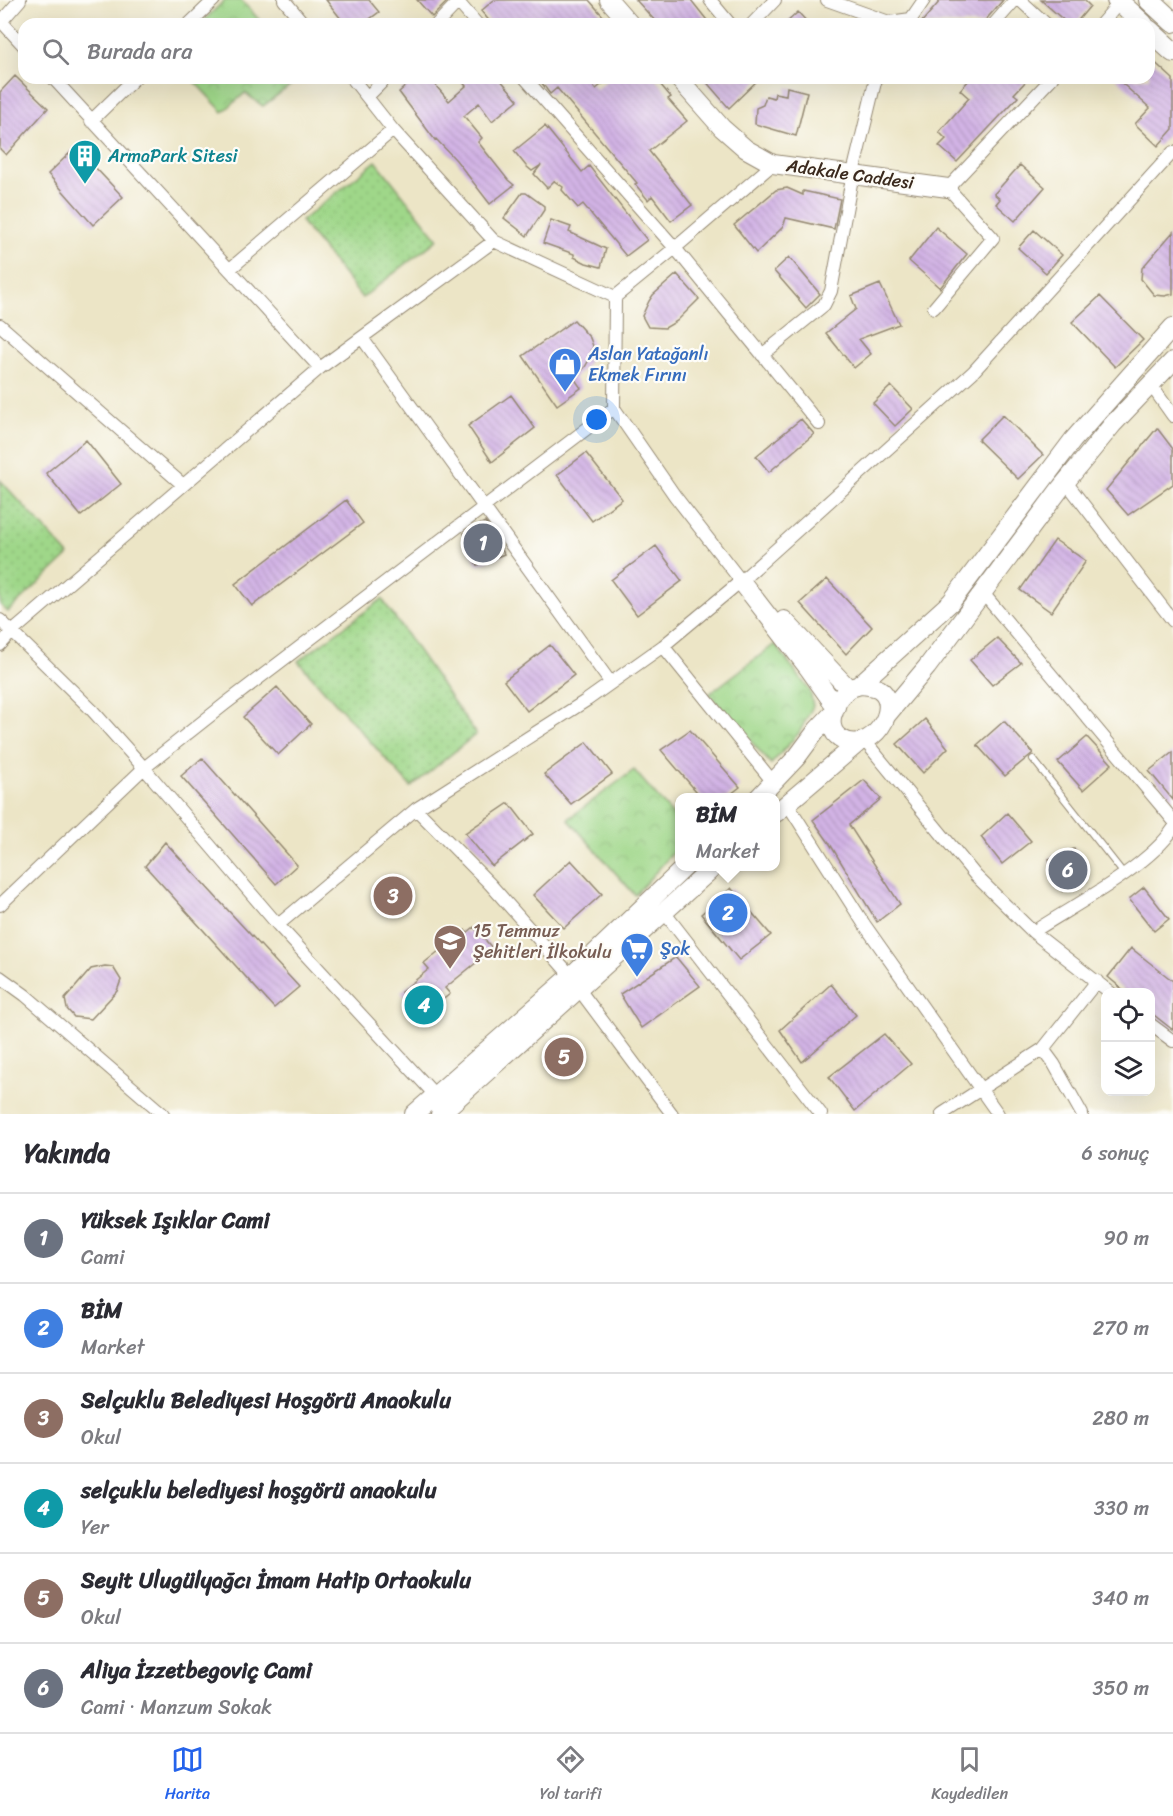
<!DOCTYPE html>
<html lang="tr">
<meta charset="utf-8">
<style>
:root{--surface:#fff;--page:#f2f2f3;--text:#2b2b33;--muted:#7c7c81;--line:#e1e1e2;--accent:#2563eb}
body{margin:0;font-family:Sriracha,sans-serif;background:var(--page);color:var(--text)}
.controls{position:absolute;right:18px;bottom:18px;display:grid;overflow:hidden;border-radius:12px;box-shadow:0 6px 24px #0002}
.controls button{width:54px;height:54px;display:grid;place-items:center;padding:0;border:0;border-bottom:2px solid var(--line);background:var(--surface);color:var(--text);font:30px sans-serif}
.you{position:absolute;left:597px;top:420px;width:21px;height:21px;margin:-15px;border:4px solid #fff;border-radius:50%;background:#1a73e8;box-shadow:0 0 0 9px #1a73e833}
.badge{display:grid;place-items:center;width:39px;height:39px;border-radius:50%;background:var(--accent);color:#fff;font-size:20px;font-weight:700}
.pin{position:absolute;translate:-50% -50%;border:3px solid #fff;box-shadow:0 2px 6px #0006}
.popup{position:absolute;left:675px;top:793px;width:105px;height:78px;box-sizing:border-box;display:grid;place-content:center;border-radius:12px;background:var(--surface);filter:drop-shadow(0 2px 4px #0005);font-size:20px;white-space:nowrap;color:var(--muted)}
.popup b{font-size:22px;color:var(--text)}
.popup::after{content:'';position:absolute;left:50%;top:100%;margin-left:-12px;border:12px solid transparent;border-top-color:var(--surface)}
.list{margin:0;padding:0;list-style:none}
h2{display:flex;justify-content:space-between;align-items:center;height:78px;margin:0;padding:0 24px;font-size:26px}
h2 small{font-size:20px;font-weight:400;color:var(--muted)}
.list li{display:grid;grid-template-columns:39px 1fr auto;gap:18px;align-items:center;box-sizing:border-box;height:90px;padding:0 24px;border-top:2px solid var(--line)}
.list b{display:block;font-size:22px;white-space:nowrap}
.list p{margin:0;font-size:20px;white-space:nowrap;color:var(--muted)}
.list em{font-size:20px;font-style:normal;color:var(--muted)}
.icon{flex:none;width:33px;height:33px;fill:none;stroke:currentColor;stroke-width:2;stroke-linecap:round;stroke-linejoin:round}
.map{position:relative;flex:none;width:1173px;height:1114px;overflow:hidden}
.search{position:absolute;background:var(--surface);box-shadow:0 6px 24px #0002;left:18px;right:18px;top:18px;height:66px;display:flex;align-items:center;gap:15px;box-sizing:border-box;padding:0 21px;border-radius:18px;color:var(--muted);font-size:22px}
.sheet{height:618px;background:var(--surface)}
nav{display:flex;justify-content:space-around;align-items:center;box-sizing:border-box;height:84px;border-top:2px solid var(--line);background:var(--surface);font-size:16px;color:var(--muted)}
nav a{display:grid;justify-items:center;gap:3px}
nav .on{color:var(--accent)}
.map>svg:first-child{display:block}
</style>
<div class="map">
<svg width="1173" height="1114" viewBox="0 0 1173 1114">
<defs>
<pattern id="grass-dots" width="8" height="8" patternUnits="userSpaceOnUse" patternTransform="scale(1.5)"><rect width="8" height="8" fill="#9fd789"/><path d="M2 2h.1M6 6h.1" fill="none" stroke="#8ab976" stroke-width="1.8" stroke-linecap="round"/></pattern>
<pattern id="park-crowns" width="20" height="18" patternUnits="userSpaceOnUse" patternTransform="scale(1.5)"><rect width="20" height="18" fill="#9fd789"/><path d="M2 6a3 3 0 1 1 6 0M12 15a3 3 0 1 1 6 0" fill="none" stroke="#8ab976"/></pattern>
<pattern id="building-back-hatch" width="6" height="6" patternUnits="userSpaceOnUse" patternTransform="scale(1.5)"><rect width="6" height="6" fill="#d2b3e5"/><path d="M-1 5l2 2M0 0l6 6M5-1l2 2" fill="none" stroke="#b59ac4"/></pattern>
</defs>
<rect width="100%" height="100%" fill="#fdfcf7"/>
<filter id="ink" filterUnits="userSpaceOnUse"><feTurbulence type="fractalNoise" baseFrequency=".0167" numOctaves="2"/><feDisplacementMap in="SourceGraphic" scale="12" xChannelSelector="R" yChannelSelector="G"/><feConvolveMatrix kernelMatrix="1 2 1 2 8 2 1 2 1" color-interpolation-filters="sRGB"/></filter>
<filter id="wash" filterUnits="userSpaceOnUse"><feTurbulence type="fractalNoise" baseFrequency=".008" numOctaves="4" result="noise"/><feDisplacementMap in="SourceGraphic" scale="24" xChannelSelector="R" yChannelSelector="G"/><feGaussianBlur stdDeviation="1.35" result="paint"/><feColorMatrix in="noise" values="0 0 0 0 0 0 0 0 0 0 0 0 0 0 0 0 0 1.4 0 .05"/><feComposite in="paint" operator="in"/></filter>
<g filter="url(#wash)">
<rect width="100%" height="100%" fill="#ece5c6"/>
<path fill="url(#grass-dots)" stroke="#6d8054" stroke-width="1.5" d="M376 161 438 239 362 298 301 221Z
M0 480 69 555 8 612 0 605Z
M382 599 476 734 411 787 298 661Z"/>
<path fill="url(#park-crowns)" stroke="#6d8054" stroke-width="1.5" d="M225 0H241L263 24H200Z
M191 78H300L263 106 245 93 223 112Z
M775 644 810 691 813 706 799 733 771 764 709 694Z
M634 770 680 823V845L635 895 568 819Z"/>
<g id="blocks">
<path fill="url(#building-back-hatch)" d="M326 0H369L379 12 363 24H345Z
M417 0H449L432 17Z
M494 0H589L610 24H492L481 11Z
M636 0H691L710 24H658Z
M941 0H1003L982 24H920Z
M1041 0H1084L1090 6 1075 24H1068Z
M798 12 809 24H785Z
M1149 57 1173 79V129L1158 146 1135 124 1150 108 1116 78H1149Z
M15 76 48 108 6 155 0 149V92Z
M415 78H429L449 101 466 86 459 78H499L518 100 492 121 479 103 464 116 482 138 478 142 508 180 514 185 490 204 456 160 436 139 435 140 399 92Z
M538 78H587L596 89 610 78H655L671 97 668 99 687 121 649 151 692 205 671 221 652 196 648 200 635 184 637 183 557 88 550 94Z
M703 78H760L729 108Z
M971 78H1029L1014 94 1018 97 957 162 939 146 946 139 939 132 969 98 960 90Z
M787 87 807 92 796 136 755 124 756 108 763 105 766 96 774 98 775 93 786 95Z
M545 126 582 172 589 166 647 240 626 256 583 204 578 208 562 190 563 187 554 181 547 188 534 174 541 165 532 171 526 166 514 151Z
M76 147 123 197 93 225 48 174Z
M1020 165 1045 187 1015 221 996 204 1000 199 994 194Z
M787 188 803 195V191L840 199 834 229 786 218 783 227 756 253 734 225 776 190Z
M522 193H526L544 206V210L527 236 504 218Z
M551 220 571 227 569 232 606 249 601 267 586 263 574 257V254L543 243Z
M936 227 967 254 940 288 909 261Z
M1034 230 1062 255 1046 273 1018 248Z
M1173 232V294L1165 296 1154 295 1141 279 1142 268Z
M789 257 820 294 806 308 774 271Z
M677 274 699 299 677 321 665 328 648 327 642 316 649 301 653 295Z
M880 284 899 324 859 339 871 354 854 368 826 333 856 309 851 296Z
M1100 296 1143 340 1115 367 1072 322Z
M574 320 590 338 593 346 590 358 585 367 574 378 581 388 557 405 523 356Z
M891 386 913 409 895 426 873 403Z
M511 395 535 428 492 462 468 426Z
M1003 415 1043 455 1018 479 978 440Z
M801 419 814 434 769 472 756 456Z
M1157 428 1173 449V484L1128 515 1106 490Z
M86 440 121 484 81 516 46 473Z
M586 453 622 499 592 521 557 475Z
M346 500 363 523 252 606 235 584Z
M485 522 498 541 504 554 477 565 464 533Z
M1055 540 1086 561 1051 612 1020 590Z
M656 546 682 581 637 615 611 580Z
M827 579 872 627 846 654 800 603Z
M997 638 1021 663 992 685 970 660Z
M550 645 574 675 527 711 504 681Z
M277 687 311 724 278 755 243 717Z
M925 719 948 748 923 773 897 744Z
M1004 721 1033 753 1005 776 977 745Z
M690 730 740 787 726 798H702L661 750Z
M1087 737 1112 764 1083 790 1058 762Z
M587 742 612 774 571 804 544 774Z
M1173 752V800L1149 771Z
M202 758 297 865 276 884 181 776Z
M864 780 881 799 849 825 900 904 877 922 830 844 813 820Z
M509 803 533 834 492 866 465 833Z
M1007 813 1031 841 1002 864 981 837Z
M165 842 299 987 274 1008 145 866Z
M1074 849 1087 881 1062 891 1049 859Z
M571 860 602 894 564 928 533 895Z
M1144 887 1169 919 1154 931 1129 899Z
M731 888 771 935 739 960 701 914Z
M474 927 493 949 445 988 450 994 421 1017 401 992 429 969 424 963 465 930 467 933Z
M1131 948 1173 981V1030L1150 1012V993H1127L1108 977Z
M676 957 700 986 641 1028 620 994Z
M105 966 113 967 121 980 117 991 91 1019 74 1017 67 1009 65 999 91 969Z
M831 984 856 1015 802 1062 780 1030Z
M884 1034 911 1064 855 1111 829 1077Z"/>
</g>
</g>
<g filter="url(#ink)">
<use href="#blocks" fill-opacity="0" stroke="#948872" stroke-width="1.5"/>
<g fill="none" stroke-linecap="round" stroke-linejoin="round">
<g stroke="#948872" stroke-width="8">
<path id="lane" d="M1033 759 1124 874"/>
</g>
<g stroke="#948872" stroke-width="14">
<path id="street" d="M284 0 304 24
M710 0 730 24
M827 0 889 22V24
M1020 0 1046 24
M458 2 477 24
M1 21 24 46
M889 22 911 19 924 0
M0 23 20 0
M189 24 214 0
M437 24 460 0
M752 24 775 0
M994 24 1015 0
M1101 24 1120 2
M53 78 320 368
M352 78 393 130 494 241 615 297
M525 78 675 248 819 424
M368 96 386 78
M91 121 135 78
M230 269 393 130
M934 308 993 238 948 188 1052 78
M0 325 182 484
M362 338 610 682
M762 355 824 305 831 291 853 173 876 78
M1151 385 1173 416
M1066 482 1173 621
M741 581 675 496 614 408 615 297 675 248 773 164
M983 593 1173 820
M0 620 92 710 144 768 278 925 435 1095
M0 645 12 632 320 368 494 241
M663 646 773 782
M865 741 976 876 1033 932 1111 993
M787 803 864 924 998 1114
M416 809 490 884 571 976
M0 905 144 768 225 704 614 408
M664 912 821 1114
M278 925 416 809 587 700 663 646 741 581 973 372 1173 152
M1033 932C1073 906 1148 867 1173 829
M0 977 25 995 163 1114
M578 988 672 1114
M1150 1024 1173 1041
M1043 1049 1054 1064 1082 1114
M942 1114 1043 1049 1097 981"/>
</g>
<g stroke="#948872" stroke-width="20">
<path id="secondary" d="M609 0 630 24
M678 78 722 128 746 149 773 164 948 188
M741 581 809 669 836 707
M784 620 849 689
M859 685 951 602 1073 440 1173 327
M861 685C867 686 874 686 879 689 904 705 871 758 840 738 823 727 835 700 848 690 852 687 857 686 861 685Z
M886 716 927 667 1060 489 1113 424 1173 361
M758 798 797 757 817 730 834 712
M776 813 857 744
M414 1114 571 976 686 866
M440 1114 715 866"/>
</g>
<g stroke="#948872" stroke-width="22">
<path id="primary" d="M1117 0 1143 24
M1149 0 1173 22
M1149 30 1173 52"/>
</g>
<use href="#lane" stroke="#fff" stroke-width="6"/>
<use href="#street" stroke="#fff" stroke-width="12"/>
<use href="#secondary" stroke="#fff" stroke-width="18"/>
<use href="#primary" stroke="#fff" stroke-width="20"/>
</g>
</g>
<defs>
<g id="building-pin" transform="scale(1.725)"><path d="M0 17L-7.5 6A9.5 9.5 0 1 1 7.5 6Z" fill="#0f9aa8" stroke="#fdfcf7"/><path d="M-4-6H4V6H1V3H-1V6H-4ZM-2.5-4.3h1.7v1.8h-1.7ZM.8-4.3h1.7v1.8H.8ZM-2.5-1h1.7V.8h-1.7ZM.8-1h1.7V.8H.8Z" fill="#fff"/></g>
<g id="shop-pin" transform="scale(1.725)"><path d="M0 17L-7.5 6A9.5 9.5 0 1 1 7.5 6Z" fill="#3f7fe0" stroke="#fdfcf7"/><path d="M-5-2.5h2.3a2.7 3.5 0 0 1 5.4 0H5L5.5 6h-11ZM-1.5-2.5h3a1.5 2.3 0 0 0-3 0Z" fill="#fff"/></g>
<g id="school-pin" transform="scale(1.725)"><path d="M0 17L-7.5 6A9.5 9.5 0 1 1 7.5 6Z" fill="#8d6e63" stroke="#fdfcf7"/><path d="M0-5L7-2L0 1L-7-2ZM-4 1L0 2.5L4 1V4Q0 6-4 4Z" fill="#fff"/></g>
<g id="supermarket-pin" transform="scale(1.725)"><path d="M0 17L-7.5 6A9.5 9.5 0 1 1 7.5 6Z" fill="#3f7fe0" stroke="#fdfcf7"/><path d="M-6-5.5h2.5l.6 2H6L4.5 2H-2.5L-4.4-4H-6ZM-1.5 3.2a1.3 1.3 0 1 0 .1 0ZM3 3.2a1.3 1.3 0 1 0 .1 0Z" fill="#fff"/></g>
</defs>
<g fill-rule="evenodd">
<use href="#building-pin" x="85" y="156"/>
<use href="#shop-pin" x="565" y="364"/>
<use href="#school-pin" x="450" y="941"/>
<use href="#supermarket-pin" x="637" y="949"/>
</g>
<g text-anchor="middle" stroke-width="4.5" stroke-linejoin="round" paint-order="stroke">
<g font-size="18" fill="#0d838f" stroke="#fdfcf7" text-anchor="start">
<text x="108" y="162">ArmaPark Sitesi</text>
</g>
<g font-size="18" fill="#3b2a1e" stroke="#fdfcf7">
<text transform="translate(850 174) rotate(8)" y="6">Adakale Caddesi</text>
</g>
<g font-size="18" fill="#366cbe" stroke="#fdfcf7" text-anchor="start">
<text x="588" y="360">Aslan Yatağanlı<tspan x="588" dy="21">Ekmek Fırını</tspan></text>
<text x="660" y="955">Şok</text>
</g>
<g font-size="18" fill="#785e54" stroke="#fdfcf7" text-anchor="start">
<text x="473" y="937">15 Temmuz<tspan x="473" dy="21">Şehitleri İlkokulu</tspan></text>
</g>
</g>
</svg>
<div class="controls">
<button><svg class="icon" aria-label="locate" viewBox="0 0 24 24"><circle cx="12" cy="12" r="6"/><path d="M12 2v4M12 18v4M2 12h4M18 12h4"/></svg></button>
<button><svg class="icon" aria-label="layers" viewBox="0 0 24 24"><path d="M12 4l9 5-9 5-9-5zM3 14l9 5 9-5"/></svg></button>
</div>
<div class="you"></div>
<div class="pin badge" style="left:483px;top:543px;background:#6b7280">1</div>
<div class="pin badge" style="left:728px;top:913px;background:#3f7fe0">2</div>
<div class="popup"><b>BİM</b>Market</div>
<div class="pin badge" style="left:393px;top:896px;background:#8d6e63">3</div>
<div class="pin badge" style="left:424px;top:1005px;background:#0f9aa8">4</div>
<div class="pin badge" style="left:564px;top:1057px;background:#8d6e63">5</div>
<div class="pin badge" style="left:1068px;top:870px;background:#6b7280">6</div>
<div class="search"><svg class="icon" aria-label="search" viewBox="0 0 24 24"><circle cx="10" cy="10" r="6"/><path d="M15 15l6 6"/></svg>Burada ara</div>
</div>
<section class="sheet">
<h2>Yakında<small>6 sonuç</small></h2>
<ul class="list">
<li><span class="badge" style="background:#6b7280">1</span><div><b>Yüksek Işıklar Cami</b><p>Cami</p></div><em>90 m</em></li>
<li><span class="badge" style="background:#3f7fe0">2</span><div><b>BİM</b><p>Market</p></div><em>270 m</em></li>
<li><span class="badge" style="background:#8d6e63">3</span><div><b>Selçuklu Belediyesi Hoşgörü Anaokulu</b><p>Okul</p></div><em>280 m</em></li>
<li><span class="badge" style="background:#0f9aa8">4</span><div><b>selçuklu belediyesi hoşgörü anaokulu</b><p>Yer</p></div><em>330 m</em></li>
<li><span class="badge" style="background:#8d6e63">5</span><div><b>Seyit Ulugülyağcı İmam Hatip Ortaokulu</b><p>Okul</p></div><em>340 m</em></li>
<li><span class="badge" style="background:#6b7280">6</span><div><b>Aliya İzzetbegoviç Cami</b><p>Cami · Manzum Sokak</p></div><em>350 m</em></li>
</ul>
</section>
<nav>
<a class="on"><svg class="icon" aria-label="map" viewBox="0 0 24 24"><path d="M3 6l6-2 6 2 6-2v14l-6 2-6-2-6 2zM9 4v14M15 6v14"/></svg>Harita</a>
<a><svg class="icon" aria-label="directions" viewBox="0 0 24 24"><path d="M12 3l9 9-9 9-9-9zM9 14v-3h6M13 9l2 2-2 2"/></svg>Yol tarifi</a>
<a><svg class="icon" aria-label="saved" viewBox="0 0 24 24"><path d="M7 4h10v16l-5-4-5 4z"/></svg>Kaydedilen</a>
</nav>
